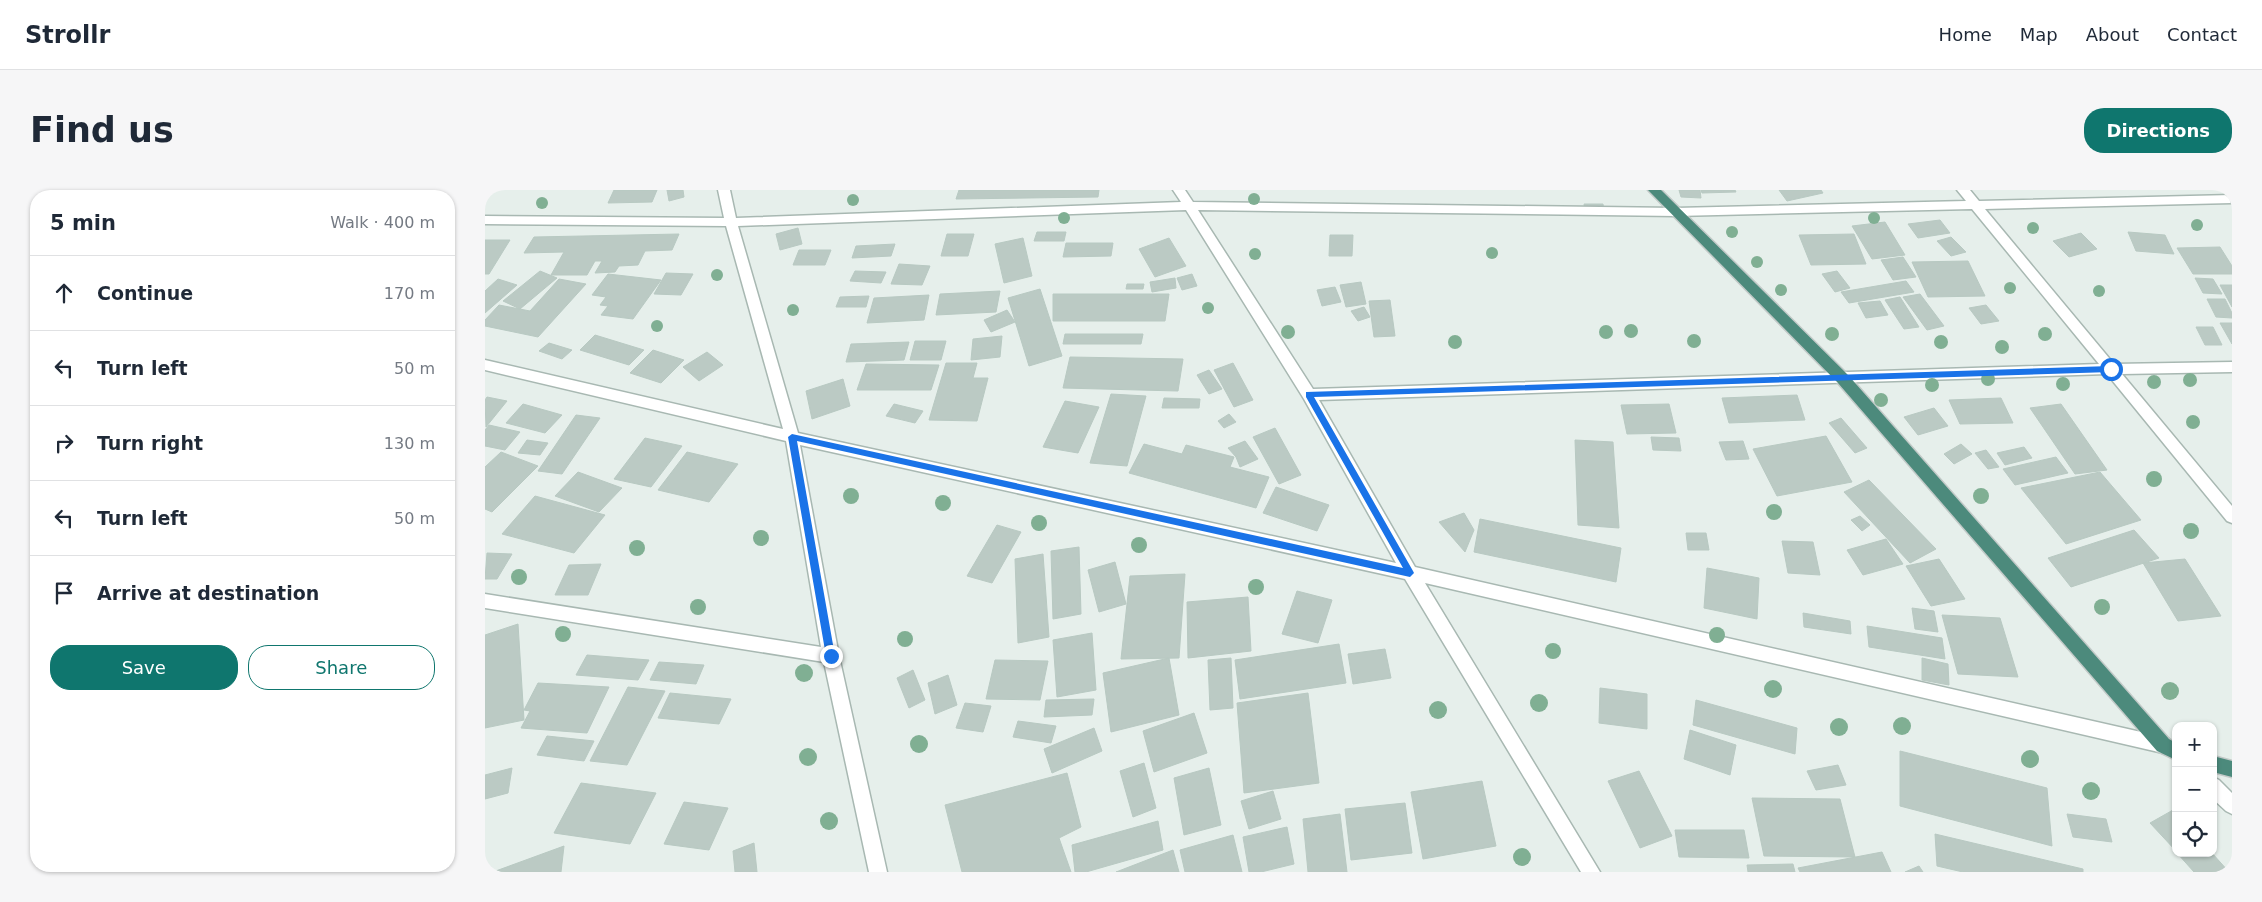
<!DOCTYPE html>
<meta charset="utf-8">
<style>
:root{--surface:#fff;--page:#f6f6f7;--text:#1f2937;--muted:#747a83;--line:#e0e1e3;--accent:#0f766e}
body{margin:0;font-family:"DejaVu Sans",sans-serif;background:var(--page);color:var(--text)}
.controls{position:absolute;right:15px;bottom:15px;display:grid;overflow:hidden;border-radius:10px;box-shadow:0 1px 4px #0004}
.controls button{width:45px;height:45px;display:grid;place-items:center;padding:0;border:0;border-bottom:1px solid var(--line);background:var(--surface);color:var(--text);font:25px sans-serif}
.stop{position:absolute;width:15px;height:15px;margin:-11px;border:4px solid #1a73e8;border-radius:50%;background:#fff}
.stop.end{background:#1a73e8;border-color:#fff;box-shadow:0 1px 5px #0008}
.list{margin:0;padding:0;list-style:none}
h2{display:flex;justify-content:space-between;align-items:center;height:65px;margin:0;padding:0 20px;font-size:21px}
h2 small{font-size:16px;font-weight:400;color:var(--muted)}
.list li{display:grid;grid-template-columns:32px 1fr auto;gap:15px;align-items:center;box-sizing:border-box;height:75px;padding:0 20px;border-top:1px solid var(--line)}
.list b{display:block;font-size:19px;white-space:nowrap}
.list em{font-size:16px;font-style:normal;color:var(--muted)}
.actions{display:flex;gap:10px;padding:15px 20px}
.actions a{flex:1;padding:11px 0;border:1px solid var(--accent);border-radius:20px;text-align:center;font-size:18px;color:var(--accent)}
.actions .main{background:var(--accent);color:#fff}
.icon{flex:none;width:28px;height:28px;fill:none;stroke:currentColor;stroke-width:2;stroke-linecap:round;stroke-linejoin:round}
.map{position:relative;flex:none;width:1747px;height:682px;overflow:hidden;border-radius:20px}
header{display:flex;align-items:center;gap:30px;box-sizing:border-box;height:70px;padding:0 25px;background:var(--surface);border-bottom:1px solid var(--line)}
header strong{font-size:24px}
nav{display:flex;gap:28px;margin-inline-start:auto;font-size:18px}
.intro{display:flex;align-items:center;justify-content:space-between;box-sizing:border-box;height:120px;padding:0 30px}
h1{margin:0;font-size:35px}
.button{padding:12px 22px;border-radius:20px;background:var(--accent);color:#fff;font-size:18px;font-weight:700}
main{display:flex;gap:30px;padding:0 30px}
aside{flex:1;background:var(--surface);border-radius:20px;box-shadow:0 1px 4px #0004}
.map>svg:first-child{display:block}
</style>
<header>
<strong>Strollr</strong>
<nav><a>Home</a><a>Map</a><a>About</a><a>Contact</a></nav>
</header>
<div class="intro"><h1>Find us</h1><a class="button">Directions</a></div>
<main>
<aside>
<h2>5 min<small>Walk · 400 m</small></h2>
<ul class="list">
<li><svg class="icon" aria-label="ahead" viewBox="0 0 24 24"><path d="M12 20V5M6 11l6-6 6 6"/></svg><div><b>Continue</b></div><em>170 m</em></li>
<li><svg class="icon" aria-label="left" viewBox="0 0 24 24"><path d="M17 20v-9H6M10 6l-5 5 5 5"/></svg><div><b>Turn left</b></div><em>50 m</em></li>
<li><svg class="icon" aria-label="right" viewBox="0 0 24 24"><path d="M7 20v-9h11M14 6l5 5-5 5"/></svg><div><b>Turn right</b></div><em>130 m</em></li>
<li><svg class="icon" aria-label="left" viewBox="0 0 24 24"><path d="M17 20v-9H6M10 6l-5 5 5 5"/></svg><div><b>Turn left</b></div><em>50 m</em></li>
<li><svg class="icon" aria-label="arrive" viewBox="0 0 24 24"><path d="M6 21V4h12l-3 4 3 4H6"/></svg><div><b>Arrive at destination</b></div></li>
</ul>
<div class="actions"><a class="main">Save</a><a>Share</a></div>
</aside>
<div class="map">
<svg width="1747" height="682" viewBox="0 0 1747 682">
<rect width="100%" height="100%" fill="#e6efeb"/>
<path fill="#bbcac4" stroke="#b8c9c2" d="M129 0H172L167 12 123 13Z
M182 0H198L199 7 184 11Z
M474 0H614L613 7 471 9Z
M1194 0H1215L1216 8 1196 7Z
M1216 0H1250L1251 2 1217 3Z
M1294 0H1336L1338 3 1302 11Z
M1099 14H1118L1119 21H1100Z
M1455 30 1465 43 1433 48 1423 34Z
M1400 32 1420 65 1387 69 1367 36Z
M313 38 317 54 295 60 291 44Z
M552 42H581L579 51H549Z
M1643 42 1680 45 1689 64 1651 61Z
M1596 43 1612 59 1584 67 1568 51Z
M194 44 187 60 160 61 153 75 134 76 130 82 110 83 117 71H110L102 85H66L79 62 39 63 49 47Z
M462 44H489L483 66H456Z
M1369 44 1381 74 1326 75 1314 45Z
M845 45H868L867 66H844Z
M1466 47 1481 62 1466 66 1452 51Z
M538 48 547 86 519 93 510 54Z
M684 48 701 76 670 87 654 59Z
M0 50H25L4 84H0Z
M581 53H628L626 66 578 67Z
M410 54 406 66 367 68 371 56Z
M1735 57 1747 76V84H1708L1692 58Z
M314 60H346L340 75H308Z
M1418 67 1431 87 1408 90 1396 70Z
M1483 71 1500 106 1443 107 1427 72Z
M414 74 445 76 437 95 406 94Z
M55 81 72 88 35 119 18 111Z
M370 81 401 82 396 93 365 91Z
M1352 81 1365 98 1350 102 1337 84Z
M181 83 208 84 196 105 169 104Z
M123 84 176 90 148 129 116 125 123 116 115 115 121 107 107 105Z
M707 84 712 96 697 100 692 88Z
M690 88 691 98 667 102 665 92Z
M1710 88 1728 89 1737 104 1718 103Z
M13 89 32 95 0 123V101Z
M74 89 101 94 53 147 0 136V130L14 115 45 121Z
M1421 91 1429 102 1364 113 1356 102Z
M876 92 881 114 861 117 855 95Z
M642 94H659L658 99H641Z
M1735 95H1747V117Z
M850 97 856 112 837 116 832 100Z
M555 99 577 166 544 176 523 108Z
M515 101 511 122 451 125 455 104Z
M568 104H684L680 131H568Z
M1435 104 1459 136 1442 140 1418 107Z
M444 105 439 130 382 133 389 108Z
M384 106 381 117H351L355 107Z
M1415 107 1434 137 1419 139 1400 110Z
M1722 109H1740L1747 123V128L1731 127Z
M905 110 910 146 889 147 884 111Z
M1395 111 1403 125 1381 128 1373 113Z
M1501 115 1514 131 1496 134 1484 118Z
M879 117 885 127 873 131 866 121Z
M522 120 530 132 506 142 499 130Z
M1735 133H1747V154Z
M1711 137H1728L1737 155H1720Z
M580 144H658L656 154H578Z
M110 145 159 160 144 175 95 160Z
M517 146 515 167 486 170 488 149Z
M430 151H461L456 170H425Z
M424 152 419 170 361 172 366 154Z
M64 153 87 160 77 169 54 161Z
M168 160 199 170 176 193 145 183Z
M222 162 238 175 214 191 198 177Z
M585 167 698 169 693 201 578 198Z
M461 173H492L488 188H503L492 231 444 230Z
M748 173 768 210 749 217 729 180Z
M381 174 454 175 446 200H372Z
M724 180 737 199 724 204 712 185Z
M358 189 365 216 327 229 321 201Z
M626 204 661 206 642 276 605 273Z
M1312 205 1320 230 1244 233 1237 208Z
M2 207 22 211 1 237 0 210Z
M679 208 715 209 714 218H677Z
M1516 208 1528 233 1475 234 1464 210Z
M580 211 614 217 593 263 558 257Z
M38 214 77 225 60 243 21 233Z
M409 214 438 221 430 233 401 226Z
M1184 214 1191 243 1142 244 1136 215Z
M1576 214 1622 280 1590 284 1545 218Z
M1449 218 1463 236 1433 245 1419 227Z
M744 224 751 232 739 238 733 231Z
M91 225 115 228 77 284 53 281Z
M1356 228 1382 258 1370 263 1344 233Z
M4 235 35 242 20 260 0 256V240Z
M790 238 816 285 794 294 768 247Z
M1341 246 1367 292 1292 306 1268 259Z
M1166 247 1194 248 1196 261 1168 260Z
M160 248 197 256 166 297 129 289Z
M42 250 63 253 55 265 33 263Z
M1090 250 1128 252 1134 338 1093 335Z
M760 251 773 269 755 277 751 267 743 258Z
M1258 251 1264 269 1241 270 1234 252Z
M659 254 697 264 701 255 749 267 745 277 784 287 771 318 644 283Z
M1476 254 1487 264 1469 274 1459 264Z
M1539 257 1547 268 1520 275 1512 263Z
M1501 260 1514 277 1503 279 1490 263Z
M16 262 53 276 7 322 0 319V277Z
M202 262 253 274 224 312 173 300Z
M1571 267 1583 283 1530 295 1518 279Z
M93 282 137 298 114 322 70 306Z
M1615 282 1656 330 1581 354 1536 298Z
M1384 290 1451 359 1425 373 1359 302Z
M791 297 844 315 832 341 778 323Z
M50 306 120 325 89 363 17 344Z
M979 323 989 340 980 362 954 332Z
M1375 326 1385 335 1377 341 1366 330Z
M995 329 1136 358 1131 392 989 362Z
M512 335 536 342 507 393 482 386Z
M1649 340 1674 368 1586 397 1563 368Z
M1201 343H1221L1224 360H1203Z
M1401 349 1418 374 1378 385 1362 360Z
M1297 351 1328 352 1335 385 1303 383Z
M594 357 596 424 568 429 566 361Z
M2 363 27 364 12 389H0Z
M558 364 564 447 533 453 530 369Z
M1454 369 1480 409 1446 416 1421 376Z
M1700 369 1736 426 1693 431 1658 373Z
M630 372 641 414 614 422 603 380Z
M116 374 103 405H70L84 375Z
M1222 378 1274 388 1272 429 1219 418Z
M700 384 694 468 636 469 645 386Z
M812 401 847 410 833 453 797 444Z
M763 407 766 461 703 468 702 412Z
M1427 418 1449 421 1453 442 1430 439Z
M1318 423 1365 431 1366 444 1319 437Z
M1457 425 1515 428 1533 487 1473 484Z
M33 434 39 530 0 538V445Z
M1382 436 1457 448 1460 469 1384 457Z
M607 443 611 500 572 507 568 450Z
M854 454 861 493 755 509 750 470Z
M900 459 906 488 868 494 863 464Z
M102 465 164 470 153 490 91 485Z
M684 468 694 525 626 542 618 483Z
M746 468 748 518 725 520 723 470Z
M1437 468 1463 474 1464 495 1437 490Z
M510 470 563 471 555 510 501 509Z
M174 472 219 475 211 494 165 490Z
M428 480 440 510 424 518 412 488Z
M463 485 472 515 450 524 443 493Z
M53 493 124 497 102 543 36 538 45 521 39 520Z
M143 497 180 501 142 575 105 571Z
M1115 498 1162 504V539L1114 533Z
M185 503 246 509 234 534 173 528Z
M823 503 834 593 759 603 752 513Z
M609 509 607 525 559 527 561 510Z
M1211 510 1312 538 1310 564 1208 535Z
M480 513 506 516 498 542 471 538Z
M709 523 722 563 669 582 658 541Z
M533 531 571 536 566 553 528 547Z
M609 538 617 561 567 583 559 559Z
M1205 540 1251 555 1245 585 1199 569Z
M62 546 109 551 99 571 52 565Z
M1415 561 1562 598 1567 656 1415 616Z
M659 573 671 618 648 627 635 581Z
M1353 575 1361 595 1331 600 1322 581Z
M27 578 23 603 0 609V585Z
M724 578 736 635 699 645 689 588Z
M1154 581 1187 646 1155 658 1123 591Z
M582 583 596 637 574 648 586 682H477L460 615Z
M997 591 1011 656 938 669 926 602Z
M96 593 171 603 145 654 69 643Z
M788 601 796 629 764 639 756 611Z
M1267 608 1355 609 1370 667 1279 666Z
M199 612 243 618 224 660 179 654Z
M920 613 927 663 866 670 860 619Z
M1688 620 1691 622V661L1665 633Z
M855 624 862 682H823L818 629Z
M1582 624 1621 629 1627 652 1588 647Z
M673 631 678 660 601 682H590L587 655Z
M802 637 809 674 776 682H764L758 647Z
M1190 640H1259L1264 668 1194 667Z
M1450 644 1598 679V682H1478L1452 676Z
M748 645 757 682H700L695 660Z
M269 653 272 682H250L248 661Z
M79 656 76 682H8Z
M688 660 694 682H631Z
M1397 662 1406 682H1315L1313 678Z
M1692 663H1727L1744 682H1709Z
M1308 674 1310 682H1263L1262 675Z
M1434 676 1438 682H1420Z"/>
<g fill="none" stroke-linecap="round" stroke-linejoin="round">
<g stroke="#a8b8b2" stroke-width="3">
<path id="minor" d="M233 0H245L251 28 696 12 688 0H700L708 12 1191 18 1481 11 1472 0H1485L1494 11 1747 5V13L1500 19 1629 174 1747 172V182L1637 184 1747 316V333L1742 331 1622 184 834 210 930 377 1678 547 1684 549 1686 555 1684 561 1678 563 940 393 1115 682H1096L920 389 315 255 354 466 402 682H384L339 472 0 418V404L336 457 301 251 0 180V170L298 239 241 36 0 34V26L239 28ZM1487 19 1614 174 828 199 713 20 1191 26ZM701 20 819 209 911 373 313 243 253 36Z
M1728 587 1734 590 1747 603V624L1741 621 1728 609Z"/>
</g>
<g stroke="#c2cac8" stroke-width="3">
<path id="trunk" d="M1163 0H1176L1363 185 1684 549 1691 553V570L1672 561 1353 193Z
M1728 566 1747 571V587L1728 582Z"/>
</g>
<use href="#minor" fill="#fff" fill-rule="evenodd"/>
<use href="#trunk" fill="#4c8a7c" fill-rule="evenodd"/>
</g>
<g fill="#80af93">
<circle cx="769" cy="9" r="6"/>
<circle cx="368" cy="10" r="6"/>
<circle cx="57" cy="13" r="6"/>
<circle cx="579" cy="28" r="6"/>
<circle cx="1389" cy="28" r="6"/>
<circle cx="1712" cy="35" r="6"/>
<circle cx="1548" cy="38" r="6"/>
<circle cx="1247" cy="42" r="6"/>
<circle cx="1007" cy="63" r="6"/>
<circle cx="770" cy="64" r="6"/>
<circle cx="1272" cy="72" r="6"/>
<circle cx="232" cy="85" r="6"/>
<circle cx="1525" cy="98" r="6"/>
<circle cx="1296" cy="100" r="6"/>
<circle cx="1614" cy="101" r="6"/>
<circle cx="723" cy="118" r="6"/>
<circle cx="308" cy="120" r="6"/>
<circle cx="172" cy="136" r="6"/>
<circle cx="1146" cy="141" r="7"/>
<circle cx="803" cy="142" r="7"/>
<circle cx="1121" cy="142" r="7"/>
<circle cx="1347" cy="144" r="7"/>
<circle cx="1560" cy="144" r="7"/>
<circle cx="1209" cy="151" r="7"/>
<circle cx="970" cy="152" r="7"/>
<circle cx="1456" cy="152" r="7"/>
<circle cx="1517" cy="157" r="7"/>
<circle cx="1503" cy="189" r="7"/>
<circle cx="1705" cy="190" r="7"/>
<circle cx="1669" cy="192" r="7"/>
<circle cx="1578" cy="194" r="7"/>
<circle cx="1447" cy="195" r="7"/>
<circle cx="1396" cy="210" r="7"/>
<circle cx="1708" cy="232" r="7"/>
<circle cx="1669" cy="289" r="8"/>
<circle cx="366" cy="306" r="8"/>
<circle cx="1496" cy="306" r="8"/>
<circle cx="458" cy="313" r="8"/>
<circle cx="1289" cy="322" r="8"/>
<circle cx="554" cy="333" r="8"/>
<circle cx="1706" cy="341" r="8"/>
<circle cx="276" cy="348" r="8"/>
<circle cx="654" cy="355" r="8"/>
<circle cx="152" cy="358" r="8"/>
<circle cx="34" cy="387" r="8"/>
<circle cx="771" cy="397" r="8"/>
<circle cx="213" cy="417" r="8"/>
<circle cx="1617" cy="417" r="8"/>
<circle cx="78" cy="444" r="8"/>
<circle cx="1232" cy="445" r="8"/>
<circle cx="420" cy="449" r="8"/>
<circle cx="1068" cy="461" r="8"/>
<circle cx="319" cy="483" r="9"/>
<circle cx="1288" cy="499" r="9"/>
<circle cx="1685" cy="501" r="9"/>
<circle cx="1054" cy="513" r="9"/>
<circle cx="953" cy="520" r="9"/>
<circle cx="1417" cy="536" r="9"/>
<circle cx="1354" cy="537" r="9"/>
<circle cx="434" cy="554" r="9"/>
<circle cx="323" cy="567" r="9"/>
<circle cx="1545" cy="569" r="9"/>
<circle cx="1606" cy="601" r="9"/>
<circle cx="344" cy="631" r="9"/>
<circle cx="1037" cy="667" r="9"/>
</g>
<path fill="#1a73e8" d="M1626 176 1630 179 1626 182 829 207 928 381 929 383 925 387 312 251 350 466 346 470 341 466 303 247 307 244 918 378 821 207V202Z"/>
</svg>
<div class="controls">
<button>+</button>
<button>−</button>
<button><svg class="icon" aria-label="locate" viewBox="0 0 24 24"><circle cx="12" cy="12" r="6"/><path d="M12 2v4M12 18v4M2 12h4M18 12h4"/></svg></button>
</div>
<div class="stop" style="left:1626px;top:179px"></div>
<div class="stop end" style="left:346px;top:466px"></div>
</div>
</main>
